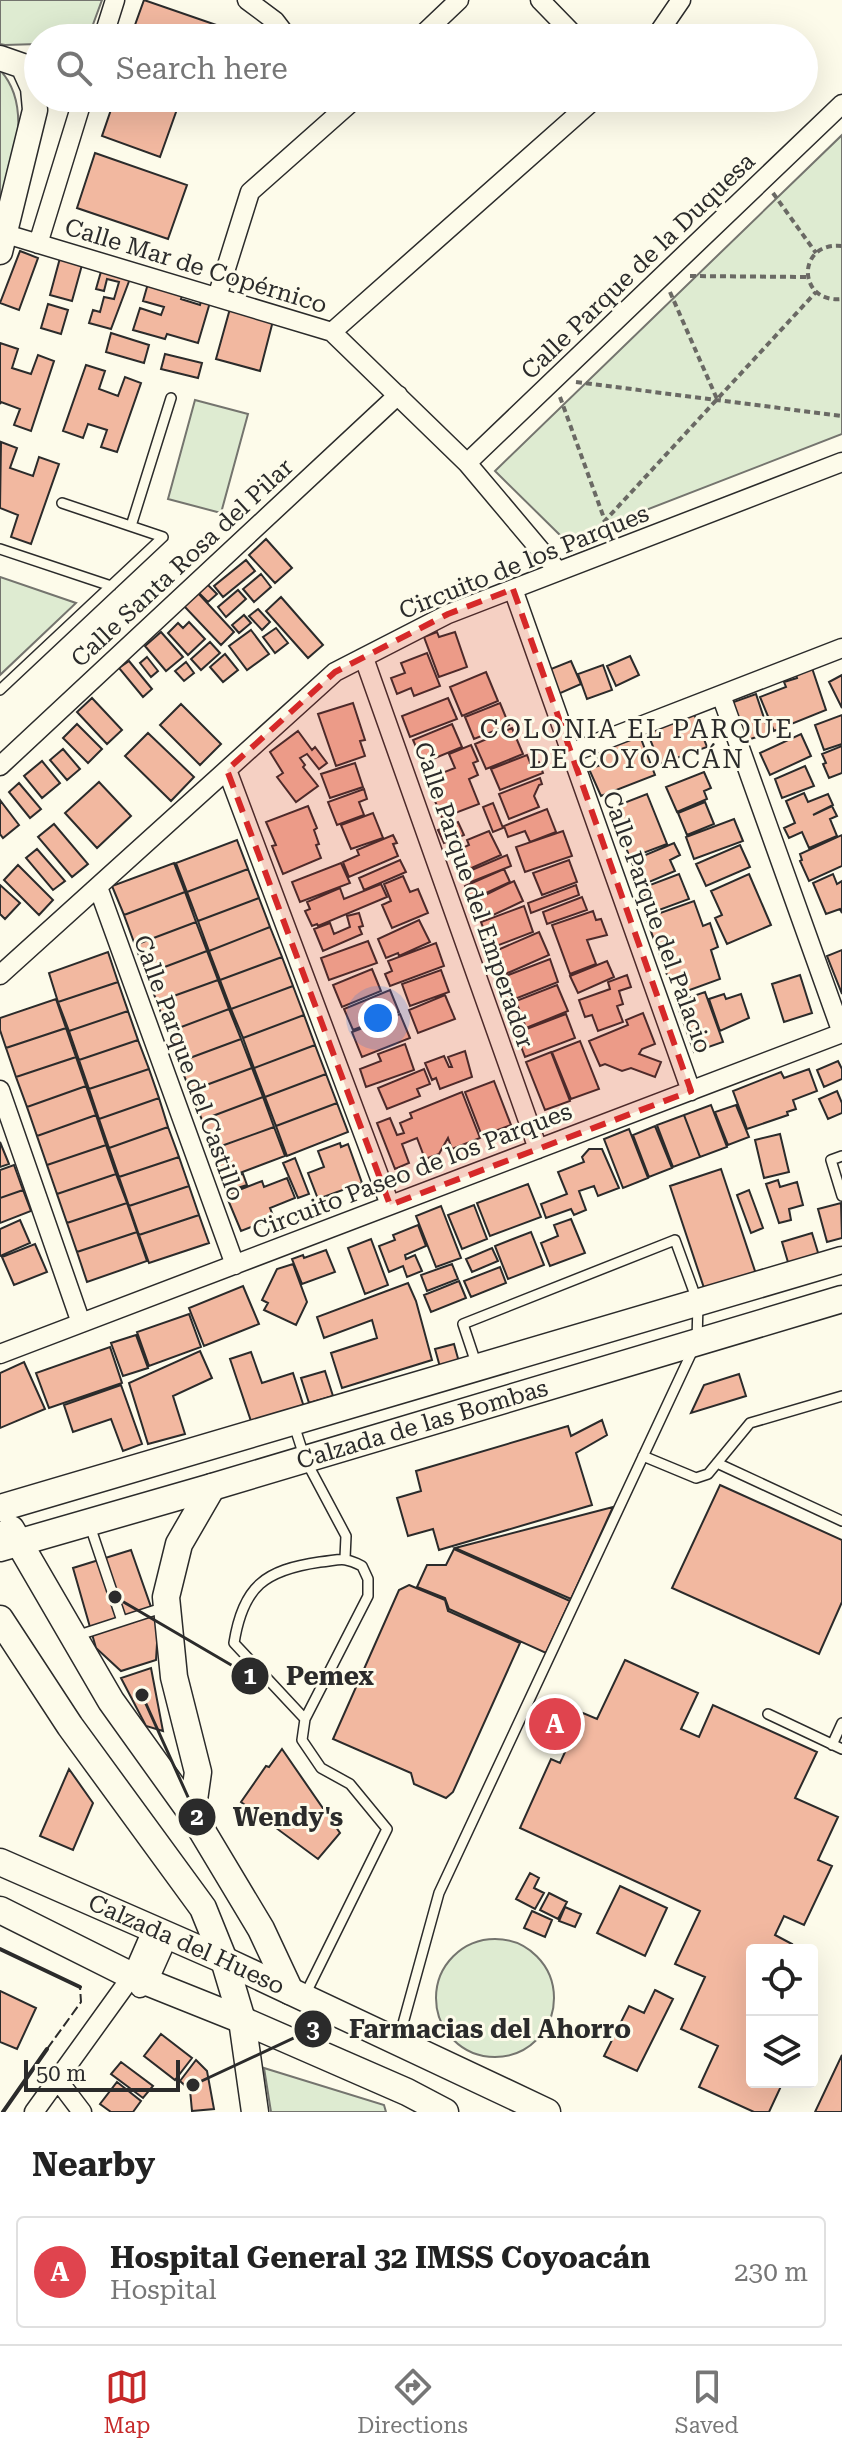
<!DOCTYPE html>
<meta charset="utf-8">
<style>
:root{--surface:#fff;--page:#f2f2f2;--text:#222;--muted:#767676;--line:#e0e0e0;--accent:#c62828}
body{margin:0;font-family:"Roboto Serif",serif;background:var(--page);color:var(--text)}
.controls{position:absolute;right:24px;bottom:24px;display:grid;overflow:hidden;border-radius:8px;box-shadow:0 8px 32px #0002}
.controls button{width:72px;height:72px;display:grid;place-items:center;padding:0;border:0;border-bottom:2px solid var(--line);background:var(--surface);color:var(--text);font:40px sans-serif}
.scale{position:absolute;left:24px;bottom:20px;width:156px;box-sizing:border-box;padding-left:8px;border:4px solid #2b2b2b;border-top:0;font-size:22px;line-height:28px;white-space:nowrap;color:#2b2b2b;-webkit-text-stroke:6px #fdfbea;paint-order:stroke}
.you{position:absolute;left:378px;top:1018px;width:28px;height:28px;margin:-20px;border:6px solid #fff;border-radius:50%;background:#1a73e8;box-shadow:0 0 0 12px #1a73e833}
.badge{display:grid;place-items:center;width:52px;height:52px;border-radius:50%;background:var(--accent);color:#fff;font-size:26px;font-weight:700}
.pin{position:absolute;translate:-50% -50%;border:4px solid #fff;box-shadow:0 2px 8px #0006}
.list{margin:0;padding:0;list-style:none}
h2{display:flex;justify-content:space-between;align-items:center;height:104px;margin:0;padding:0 32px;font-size:34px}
h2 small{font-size:26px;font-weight:400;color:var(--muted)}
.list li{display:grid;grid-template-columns:52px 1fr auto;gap:24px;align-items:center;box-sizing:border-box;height:112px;margin:0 16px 16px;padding:0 16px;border:2px solid var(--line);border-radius:8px}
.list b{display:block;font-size:30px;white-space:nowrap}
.list p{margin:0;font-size:26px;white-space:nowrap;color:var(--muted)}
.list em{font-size:26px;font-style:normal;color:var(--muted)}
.icon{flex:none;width:44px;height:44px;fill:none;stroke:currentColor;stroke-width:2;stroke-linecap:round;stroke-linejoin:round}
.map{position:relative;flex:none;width:842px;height:2112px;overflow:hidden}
.search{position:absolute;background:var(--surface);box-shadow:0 8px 32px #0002;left:24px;right:24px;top:24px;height:88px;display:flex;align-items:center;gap:20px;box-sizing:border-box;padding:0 28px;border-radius:44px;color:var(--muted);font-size:30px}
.sheet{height:232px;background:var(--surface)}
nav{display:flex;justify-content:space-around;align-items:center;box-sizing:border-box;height:112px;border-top:2px solid var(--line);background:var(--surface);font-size:22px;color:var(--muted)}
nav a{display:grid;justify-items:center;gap:4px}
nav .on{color:var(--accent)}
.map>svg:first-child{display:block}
</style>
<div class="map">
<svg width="842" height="2112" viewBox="0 0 842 2112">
<rect width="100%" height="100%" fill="#fdfbea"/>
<path fill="#deebd1" stroke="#74746e" stroke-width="2" d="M0 0H102L88 38H38V44L5 45 0 44Z
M0 70C35 108 11 170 0 213Z
M842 135V434L566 541 495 471Z
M195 400 248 414 221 513 168 499Z
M0 577 76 603 0 675Z
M436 1998a59 59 0 1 1 118 0a59 59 0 1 1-118 0Z
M264 2068 384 2105 386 2112H271Z"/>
<path fill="#f2b8a0" stroke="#2b2b2b" stroke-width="2" d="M144 0 254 38H138L131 36Z
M115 98H181L160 157 102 136Z
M95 153 187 185 168 239 77 208Z
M20 251 38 258 19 310 0 303Z
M60 258 82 265 72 301 50 295Z
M102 268 131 276 111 329 89 323 93 310 100 312 104 297 114 299 119 282 107 279 104 291 96 289Z
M149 280 184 290 181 299 200 305 202 297 211 299 198 343 167 334 165 339 133 330 140 308 161 315 164 307 143 301Z
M48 304 68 310 61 334 41 328Z
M231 305 274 317 260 371 216 359Z
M111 333 149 345 144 363 106 352Z
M0 343 18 349 12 368 31 374 38 355 54 361 31 431 14 425 20 409 1 402 0 404Z
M165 354 202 363 198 378 161 369Z
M86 365 105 371 99 389 118 396 125 377 141 383 117 452 101 447 107 430 88 424 83 438 63 431Z
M1 442 17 448 10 468 33 476 39 457 59 464 31 544 11 537 18 515 0 508Z
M266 539 292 568 275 583 249 555Z
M246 560 255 571 223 597 214 586Z
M261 574 271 587 254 602 243 589Z
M207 584 217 594 208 602 199 593Z
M238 590 246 599 226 617 218 607Z
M197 592 234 632 221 645 184 606Z
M281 597 323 645 308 658 266 611Z
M258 609 270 622 262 630 249 616Z
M244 615 251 623 239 633 232 625Z
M189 622 205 639 188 655 168 633 178 623 183 628Z
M276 628 288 643 275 653 263 637Z
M251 630 269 654 247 670 229 646Z
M161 632 183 657 166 671 145 646Z
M437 632 439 637 455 632 467 667 439 677 424 637Z
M210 642 220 653 201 670 191 659Z
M427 653 440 686 414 696 411 688 397 694 391 678 405 673 401 663Z
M225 654 238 670 223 682 210 667Z
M630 656 639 675 616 686 607 666Z
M147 657 158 671 151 677 140 663Z
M129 661 152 689 143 697 119 668Z
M571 661 581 684 556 695 546 671Z
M186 662 194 673 184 681 175 671Z
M603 665 612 690 587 699 578 674Z
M812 668 826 710 774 731 760 697 786 687 784 682 797 678 796 675Z
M486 672 498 701 462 716 450 687Z
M842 675V708L829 682Z
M756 694 769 733 741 742 728 704Z
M92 698 122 730 107 744 77 712Z
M448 698 457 719 410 737 402 716Z
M353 703 365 740 360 741 365 756 336 766 318 714Z
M500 703 509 725 474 739 465 717Z
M181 704 221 744 200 765 160 725Z
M693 711 707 747 660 764 646 729Z
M842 715V744L824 750 815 725Z
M77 724 102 749 88 763 63 738Z
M452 724 462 747 423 763 413 740Z
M512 728 523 754 486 769 475 744Z
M298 731 312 750 315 747 327 763 319 769 307 754 300 758 305 765 303 767 318 786 296 802 277 777 283 773 270 752Z
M638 731 655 775 601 796 589 769 601 765 594 748Z
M148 733 194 777 171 801 125 756Z
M801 734 811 756 770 775 760 753Z
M471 745 478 761 473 763 478 775 469 779 479 804 442 818 430 789 438 786 436 780 444 777 442 773 455 768 449 754Z
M842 746V773L829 778 823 764 826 763 822 754Z
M63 749 80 769 67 780 50 760Z
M527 755 531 765 539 762 543 773 500 790 491 769Z
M42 761 60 783 42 798 24 776Z
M355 763 363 787 330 798 321 774Z
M805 766 814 786 782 798 775 779Z
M704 772 711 788 704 791 707 799 677 812 666 787Z
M540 778 542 784 539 785 534 796 539 807 509 819 499 794Z
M99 782 131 816 97 848 65 813Z
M19 783 41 809 30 818 9 792Z
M364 789 367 799 359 802 364 815 337 825 328 802Z
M804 793 808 802 828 794 833 805 813 815 832 806 837 816 830 819 837 836 809 848 802 832 789 838 784 828 795 823 786 801Z
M647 794 667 844 630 858 611 808Z
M0 800 19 825 3 838 0 834Z
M705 802 714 824 687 835 678 813Z
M493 803 503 828 493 832 483 807Z
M308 806 317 828 314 830 319 844 316 845 321 858 283 874 272 846 276 845 266 822Z
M547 809 556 832 530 842 525 831 508 837 504 826Z
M373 813 383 838 351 849 341 825Z
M734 819 743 841 694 859 686 837Z
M458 822 464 835 444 843 438 830Z
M54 824 88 864 72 877 38 837Z
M489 831 501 855 467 870 458 850 469 845 467 840Z
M563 831 572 856 525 872 516 847Z
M393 835 397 843 393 844 398 856 349 877 343 862 359 855 357 850Z
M842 835V866L809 881 800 861 802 860 800 854Z
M237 840 248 869 187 892 176 863Z
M674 843 680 855 670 860 675 871 642 885 631 861Z
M740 845 750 867 706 886 696 864Z
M37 849 65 881 53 890 26 858Z
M507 855 511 866 471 882 467 872Z
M400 860 406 872 364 890 359 878Z
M569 860 577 882 542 895 533 873Z
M174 863 185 892 124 915 112 886Z
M341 863 350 883 300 902 292 882Z
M18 865 53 900 39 915 4 880Z
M248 869 259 898 198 921 187 892Z
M504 869 510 882 471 900 465 886Z
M679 874 689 899 651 913 642 888Z
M749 874 771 925 727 944 715 918 722 915 711 891Z
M833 874 837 884 842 881V913L840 909 826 914 813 883Z
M403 876 410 892 418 889 428 913 392 928 382 905 391 901 384 884Z
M514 881 523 901 489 917 479 898Z
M381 884 387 897 318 926 317 924 312 926 305 911 310 909 307 902 340 888 344 899Z
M0 885 20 903 5 919 0 914Z
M576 885 579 895 531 913 528 903Z
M185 892 196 922 135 945 124 915Z
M582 897 587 910 547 924 543 912Z
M259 898 270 927 209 951 198 921Z
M694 901 703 926 710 923 718 947 711 950 720 979 687 991 682 978 670 983 646 918Z
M524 906 533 932 491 948 481 922Z
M593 911 596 920 601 919 607 935 587 940 596 964 570 974 552 925Z
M359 913 363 926 359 927 362 934 323 951 314 929 330 923 334 934 350 927 347 916Z
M419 920 430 942 399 956 398 953 386 958 378 939Z
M196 922 207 951 146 974 135 945Z
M270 927 282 957 220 980 209 951Z
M539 932 549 955 503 975 493 952Z
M368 941 377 963 329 980 321 958Z
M436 943 444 966 390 986 385 974 392 971 388 961Z
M842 950V994L827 956Z
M207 951 218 980 157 1002 146 974Z
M108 952 118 982 58 1002 49 973Z
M282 957 293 986 231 1009 220 980Z
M550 959 558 982 507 1002 498 979Z
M607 961 614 977 578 993 570 976Z
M372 969 381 991 342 1007 333 985Z
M441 970 449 992 410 1006 402 984Z
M627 975 631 987 619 991 623 1004 617 1006 623 1022 598 1031 592 1015 585 1017 579 1000 610 989 608 982Z
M800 975 812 1013 784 1022 772 984Z
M218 980 229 1009 168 1032 157 1002Z
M118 982 128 1011 69 1031 58 1002Z
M557 985 568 1011 526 1028 516 1001Z
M293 986 304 1015 243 1038 231 1009Z
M390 990 399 1012 353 1030 344 1009Z
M705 992 723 1042 694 1052 676 1002Z
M724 994 726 999 741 994 749 1018 720 1031 709 999Z
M445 995 455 1019 418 1033 409 1010Z
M56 999 66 1028 6 1048 0 1030V1018Z
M229 1009 241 1039 179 1062 168 1032Z
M128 1011 138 1040 79 1060 69 1031Z
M643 1013 655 1044 642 1049 639 1054 661 1062 655 1077 631 1068 622 1071 605 1064 600 1066 589 1041 628 1025 626 1020Z
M400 1014 410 1038 362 1057 352 1032Z
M566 1014 575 1038 525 1057 516 1033Z
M304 1015 315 1045 254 1068 243 1038Z
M66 1028 76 1057 16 1077 6 1048Z
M241 1039 252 1068 190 1091 179 1062Z
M138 1040 149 1069 89 1089 79 1060Z
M580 1041 599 1089 571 1099 552 1052Z
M405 1044 414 1070 366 1087 360 1069 381 1061 378 1054Z
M315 1045 326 1074 265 1097 254 1068Z
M465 1051 472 1077 440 1089 436 1078 432 1080 425 1063 444 1056 449 1067H452L448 1057Z
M551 1052 570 1101 545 1110 526 1062Z
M76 1057 86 1086 27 1107 16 1077Z
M838 1061 842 1069V1079L824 1087 817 1070Z
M252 1068 263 1097 202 1120 190 1091Z
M149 1069 159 1098 99 1119 89 1089Z
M424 1069 430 1084 417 1089 420 1096 387 1109 378 1088Z
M809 1069 817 1091 793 1100 796 1109 787 1112 788 1115 747 1129 733 1091 781 1072 784 1078Z
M326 1074 337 1103 276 1126 265 1097Z
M494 1081 511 1125 482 1136 465 1092Z
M86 1086 96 1115 37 1136 27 1107Z
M837 1091 842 1103V1113L828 1119 819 1099Z
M462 1092 480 1138 452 1149 448 1138 439 1154 425 1159 417 1138 402 1144 409 1163 395 1169 377 1123 390 1118 397 1135 404 1133 400 1123 412 1118 410 1113Z
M263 1097 274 1127 213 1149 202 1120Z
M159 1098 168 1127 109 1148 99 1119Z
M337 1103 348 1132 287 1156 276 1126Z
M711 1105 727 1147 700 1157 684 1115Z
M736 1105 749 1137 728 1145 715 1112Z
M96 1115 106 1145 47 1165 37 1136Z
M684 1115 700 1157 673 1167 657 1125Z
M655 1126 672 1168 649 1177 633 1135Z
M168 1127 179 1157 119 1177 109 1148Z
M274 1127 285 1156 224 1179 213 1149Z
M629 1129 648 1178 623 1188 604 1139Z
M780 1134 789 1172 764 1178 755 1140Z
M0 1142 9 1164 0 1167Z
M340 1143 341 1147 348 1144 362 1183 318 1199 308 1173 324 1167 318 1151Z
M106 1145 116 1174 57 1194 47 1165Z
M589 1149H602L619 1188 598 1196 594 1186 579 1191 586 1210 574 1215 571 1209 546 1218 541 1204 567 1194 558 1172 584 1162 582 1157Z
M179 1157 189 1186 129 1206 119 1177Z
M295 1158 309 1194 298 1198 283 1163Z
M14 1165 23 1190 0 1198V1170Z
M721 1169 757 1277 706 1294 670 1186Z
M116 1174 127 1203 67 1223 57 1194Z
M243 1174 247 1185 228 1191 224 1181Z
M287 1178 295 1198 270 1208 274 1218 241 1231 226 1195 262 1181 264 1187Z
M778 1180 780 1187 797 1182 803 1205 789 1209 791 1220 779 1223 766 1184Z
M528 1184 541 1217 490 1236 477 1203Z
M189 1186 199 1215 139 1235 129 1206Z
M23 1190 31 1211 0 1223V1198Z
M749 1190 763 1228 751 1233 737 1195Z
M127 1203 137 1232 77 1252 67 1223Z
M841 1203 842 1238 827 1242 818 1209Z
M474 1205 487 1239 462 1249 448 1215Z
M441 1206 461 1258 436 1267 416 1216Z
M199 1215 209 1243 149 1263 139 1235Z
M571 1219 585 1253 550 1266 541 1243 558 1236 554 1225Z
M20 1220 30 1243 0 1256V1229Z
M418 1225 426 1246 405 1255 406 1259 415 1255 422 1271 407 1277 403 1266 389 1272 379 1246 395 1240 393 1235Z
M137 1232 147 1261 87 1282 77 1252Z
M531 1232 544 1265 508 1279 495 1246Z
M812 1233 820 1259 790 1269 782 1242Z
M371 1239 388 1285 365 1294 348 1248Z
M35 1244 47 1272 14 1285 2 1257Z
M492 1248 498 1261 472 1272 466 1259Z
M326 1250 335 1272 302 1284 292 1259 303 1255 304 1258Z
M293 1264 307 1302 296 1325 264 1310 268 1303 262 1300 277 1269Z
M452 1264 458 1279 427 1291 421 1275Z
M500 1267 506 1283 471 1297 464 1281Z
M459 1281 466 1298 431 1312 424 1295Z
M408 1283 416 1301 432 1360 342 1388 331 1353 377 1338 372 1320 324 1338 317 1317Z
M243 1286 259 1324 204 1346 189 1308Z
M189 1314 201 1347 149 1366 137 1332Z
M136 1335 148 1368 123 1376 111 1343Z
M454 1344 459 1362 440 1367 435 1349Z
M110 1347 122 1383 49 1408 36 1373Z
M200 1351 212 1378 173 1396 185 1434 148 1444 129 1383Z
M251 1352 262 1383 293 1373 304 1407 252 1424 230 1359Z
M24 1362 45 1409 0 1428V1373Z
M325 1371 333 1396 309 1403 301 1378Z
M739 1374 746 1396 691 1413 704 1385Z
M121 1385 142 1444 123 1451 111 1419 73 1432 64 1405Z
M602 1420 607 1435 576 1453 592 1505 439 1550 433 1529 408 1536 397 1498 421 1491 416 1471 568 1426 571 1436Z
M720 1485 842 1540V1602L819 1654 672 1588Z
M613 1507 571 1599 455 1548Z
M454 1549 570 1601 546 1653 449 1609 445 1598 417 1587 427 1565H446Z
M131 1550 158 1627 156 1660 121 1671 96 1648 73 1568Z
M409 1585 445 1600 448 1611 520 1643 453 1792 446 1798 414 1784 411 1773 333 1739 399 1590Z
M625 1660 698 1693 681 1729 699 1737 713 1705 817 1752 795 1798 838 1817 818 1860 832 1866 804 1925 784 1916 775 1935 792 1944 789 1950H752V2082H783L769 2112H754L699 2087 718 2046 681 2029 705 1977 675 1964 700 1911 520 1828 551 1759 560 1763 583 1713 597 1719Z
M151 1668 163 1731 146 1726 121 1678Z
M282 1749 340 1833 318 1859 241 1802 266 1766 269 1767Z
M69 1769 93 1803 73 1850 40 1836Z
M530 1873 539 1878 534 1888 544 1893 535 1909 516 1899Z
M620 1886 667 1908 645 1956 597 1933Z
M549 1893 567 1902 558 1919 540 1910Z
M565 1907 581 1914 575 1927 559 1921Z
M532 1911 552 1920 545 1937 524 1928Z
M655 1990 673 1999 637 2071 604 2056 629 2006 644 2013Z
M0 1991 36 2008 17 2049 0 2042Z
M161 2034 192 2058 175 2080 144 2056Z
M842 2055V2112H815Z
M196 2060 207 2071 214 2109 192 2111 190 2090 180 2081Z
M121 2062 153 2086 143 2098 111 2074Z
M117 2082 141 2101 133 2112H111L100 2104Z"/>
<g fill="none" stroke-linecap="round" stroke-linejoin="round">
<g stroke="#2b2b2b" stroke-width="12">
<path id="service" d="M131 526 171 398
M0 549 111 586
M0 690 163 537 62 503
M842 1156 831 1160 842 1196
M294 1425 305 1459 346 1536 345 1558
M643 1456 696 1478 708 1474 750 1423 842 1396
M717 1463 842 1521
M90 1526 122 1621
M76 1636 165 1607
M768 1714 842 1749
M305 1719 234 1643C243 1586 265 1570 320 1562 341 1560 342 1556 362 1566L368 1579V1596L305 1719 302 1740 321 1768 350 1784 387 1829 305 1995
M832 1745 842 1723
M399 2038 439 1893 697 1341 698 1303 675 1240 463 1324 477 1366"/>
</g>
<g stroke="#2b2b2b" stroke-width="21">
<path id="minor" d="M247 0 275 21 288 38
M540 0 577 38
M103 38 115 0
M419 38 459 0
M655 38 681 0
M6 234 332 332 467 463 558 571
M38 244 83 98
M217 297 250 192 356 98
M332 332 596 98
M467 463 842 104
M513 589 691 1091
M364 658 538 1149
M721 695 842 1033
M571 753 842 648
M0 766 398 395
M227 770 390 1205
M98 887 235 1265
M0 975 335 672 448 614 842 462
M0 1090 81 1323
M0 1354 842 1033
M140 1988 148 1982 168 1937
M57 2079 82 2112
M34 2112 132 1976 152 1930"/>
</g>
<g stroke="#2b2b2b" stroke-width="27">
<path id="tertiary" d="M0 58 23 66 33 88 35 110 0 252"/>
</g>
<g stroke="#2b2b2b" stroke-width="29">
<g id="secondary">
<path d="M0 1508 842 1260"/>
<path d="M11 1529 111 1701 192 1814 261 1929 290 1991"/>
<path id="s1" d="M0 1548 212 1487 842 1299"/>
<path d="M0 1619 70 1726 203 1908 224 1960 242 2020 255 2112"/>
<path d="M192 1814 198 1772 174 1677 166 1597 179 1544 212 1487"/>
<path id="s2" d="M0 1862 224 1960 547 2112"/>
<path d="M0 1910 132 1976 242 2020 407 2092 445 2112"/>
</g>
</g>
<path stroke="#6a6964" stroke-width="4" stroke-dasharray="6 4" stroke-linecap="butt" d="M773 193 816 253
M842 246C796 241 797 304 842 299
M690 276 808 277
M670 292 717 399
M576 382 842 416
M560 397 609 532
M590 537 816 292"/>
<use href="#service" stroke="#fdfbea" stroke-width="9"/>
<use href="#minor" stroke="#fdfbea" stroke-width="18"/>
<use href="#tertiary" stroke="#fdfbea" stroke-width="24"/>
<use href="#secondary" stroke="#fdfbea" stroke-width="26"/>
<path stroke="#2b2b2b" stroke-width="2" stroke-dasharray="10 4" stroke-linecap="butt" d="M47 2049 81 2002 80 1987"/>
<path stroke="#2b2b2b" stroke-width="4" d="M0 1949 80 1987
M3 2112 47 2049"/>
</g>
<path fill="#d62828" fill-opacity="0.2" stroke="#d62828" stroke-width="6" stroke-dasharray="16 10" stroke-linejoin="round" d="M513 589 691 1091 390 1205 227 770 335 672 448 614Z"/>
<g text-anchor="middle" stroke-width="6" stroke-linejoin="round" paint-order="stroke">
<g font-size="24" fill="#2b2b2b" stroke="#fdfbea">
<text transform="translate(196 266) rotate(17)" y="8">Calle Mar de Copérnico</text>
<text transform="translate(638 266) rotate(-44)" y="8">Calle Parque de la Duquesa</text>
<text transform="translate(524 562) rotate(-22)" y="8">Circuito de los Parques</text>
<text transform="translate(182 563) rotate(-43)" y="8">Calle Santa Rosa del Pilar</text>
<text transform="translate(474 895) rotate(71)" y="8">Calle Parque del Emperador</text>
<text transform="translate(657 922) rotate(70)" y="8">Calle Parque del Palacio</text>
<text transform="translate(189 1068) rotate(70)" y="8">Calle Parque del Castillo</text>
<text transform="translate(412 1171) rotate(-21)" y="8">Circuito Paseo de los Parques</text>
<text dy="8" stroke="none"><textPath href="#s1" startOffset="440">Calzada de las Bombas</textPath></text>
<text dy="8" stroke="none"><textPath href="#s2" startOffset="204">Calzada del Hueso</textPath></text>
</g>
<g font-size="26" letter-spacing="2" fill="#2b2b2b" stroke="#fdfbea">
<text x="637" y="738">COLONIA EL PARQUE<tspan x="637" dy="30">DE COYOACÁN</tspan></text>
</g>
</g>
<path fill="none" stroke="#2b2b2b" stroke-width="3" d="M115 1597L250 1676M142 1695L197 1817M193 2085L313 2029"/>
<g fill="#2b2b2b" stroke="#fdfbea" stroke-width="3">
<circle cx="115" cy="1597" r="8"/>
<circle cx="142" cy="1695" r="8"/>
<circle cx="193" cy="2085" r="8"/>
<circle cx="250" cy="1676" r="20"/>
<circle cx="197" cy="1817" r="20"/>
<circle cx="313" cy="2029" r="20"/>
</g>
<g font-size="24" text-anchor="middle" font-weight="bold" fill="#fff">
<text x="250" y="1684">1</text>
<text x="197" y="1825">2</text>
<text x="313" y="2038">3</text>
</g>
<g font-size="26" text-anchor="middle" font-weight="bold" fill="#2b2b2b" stroke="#fdfbea" stroke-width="6" stroke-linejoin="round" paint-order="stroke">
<text x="330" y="1685">Pemex</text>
<text x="288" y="1826">Wendy's</text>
<text x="490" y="2038">Farmacias del Ahorro</text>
</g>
</svg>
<div class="controls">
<button><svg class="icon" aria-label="locate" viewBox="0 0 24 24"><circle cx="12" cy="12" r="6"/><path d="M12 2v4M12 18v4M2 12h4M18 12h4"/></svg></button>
<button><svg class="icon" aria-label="layers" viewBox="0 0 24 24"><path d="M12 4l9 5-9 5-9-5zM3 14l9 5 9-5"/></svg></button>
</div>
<div class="scale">50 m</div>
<div class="you"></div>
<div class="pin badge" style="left:555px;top:1724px;background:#e0444e">A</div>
<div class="search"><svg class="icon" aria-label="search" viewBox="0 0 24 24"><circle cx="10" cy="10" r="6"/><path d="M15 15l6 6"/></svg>Search here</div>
</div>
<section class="sheet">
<h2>Nearby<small></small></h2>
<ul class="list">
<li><span class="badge" style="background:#e0444e">A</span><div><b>Hospital General 32 IMSS Coyoacán</b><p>Hospital</p></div><em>230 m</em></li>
</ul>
</section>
<nav>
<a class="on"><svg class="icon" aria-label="map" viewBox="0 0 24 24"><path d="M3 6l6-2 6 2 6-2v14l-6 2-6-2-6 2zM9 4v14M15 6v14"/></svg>Map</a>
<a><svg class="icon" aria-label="directions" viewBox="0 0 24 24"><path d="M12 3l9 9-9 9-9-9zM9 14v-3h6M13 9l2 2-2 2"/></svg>Directions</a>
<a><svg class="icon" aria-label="saved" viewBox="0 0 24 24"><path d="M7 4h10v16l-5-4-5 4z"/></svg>Saved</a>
</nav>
